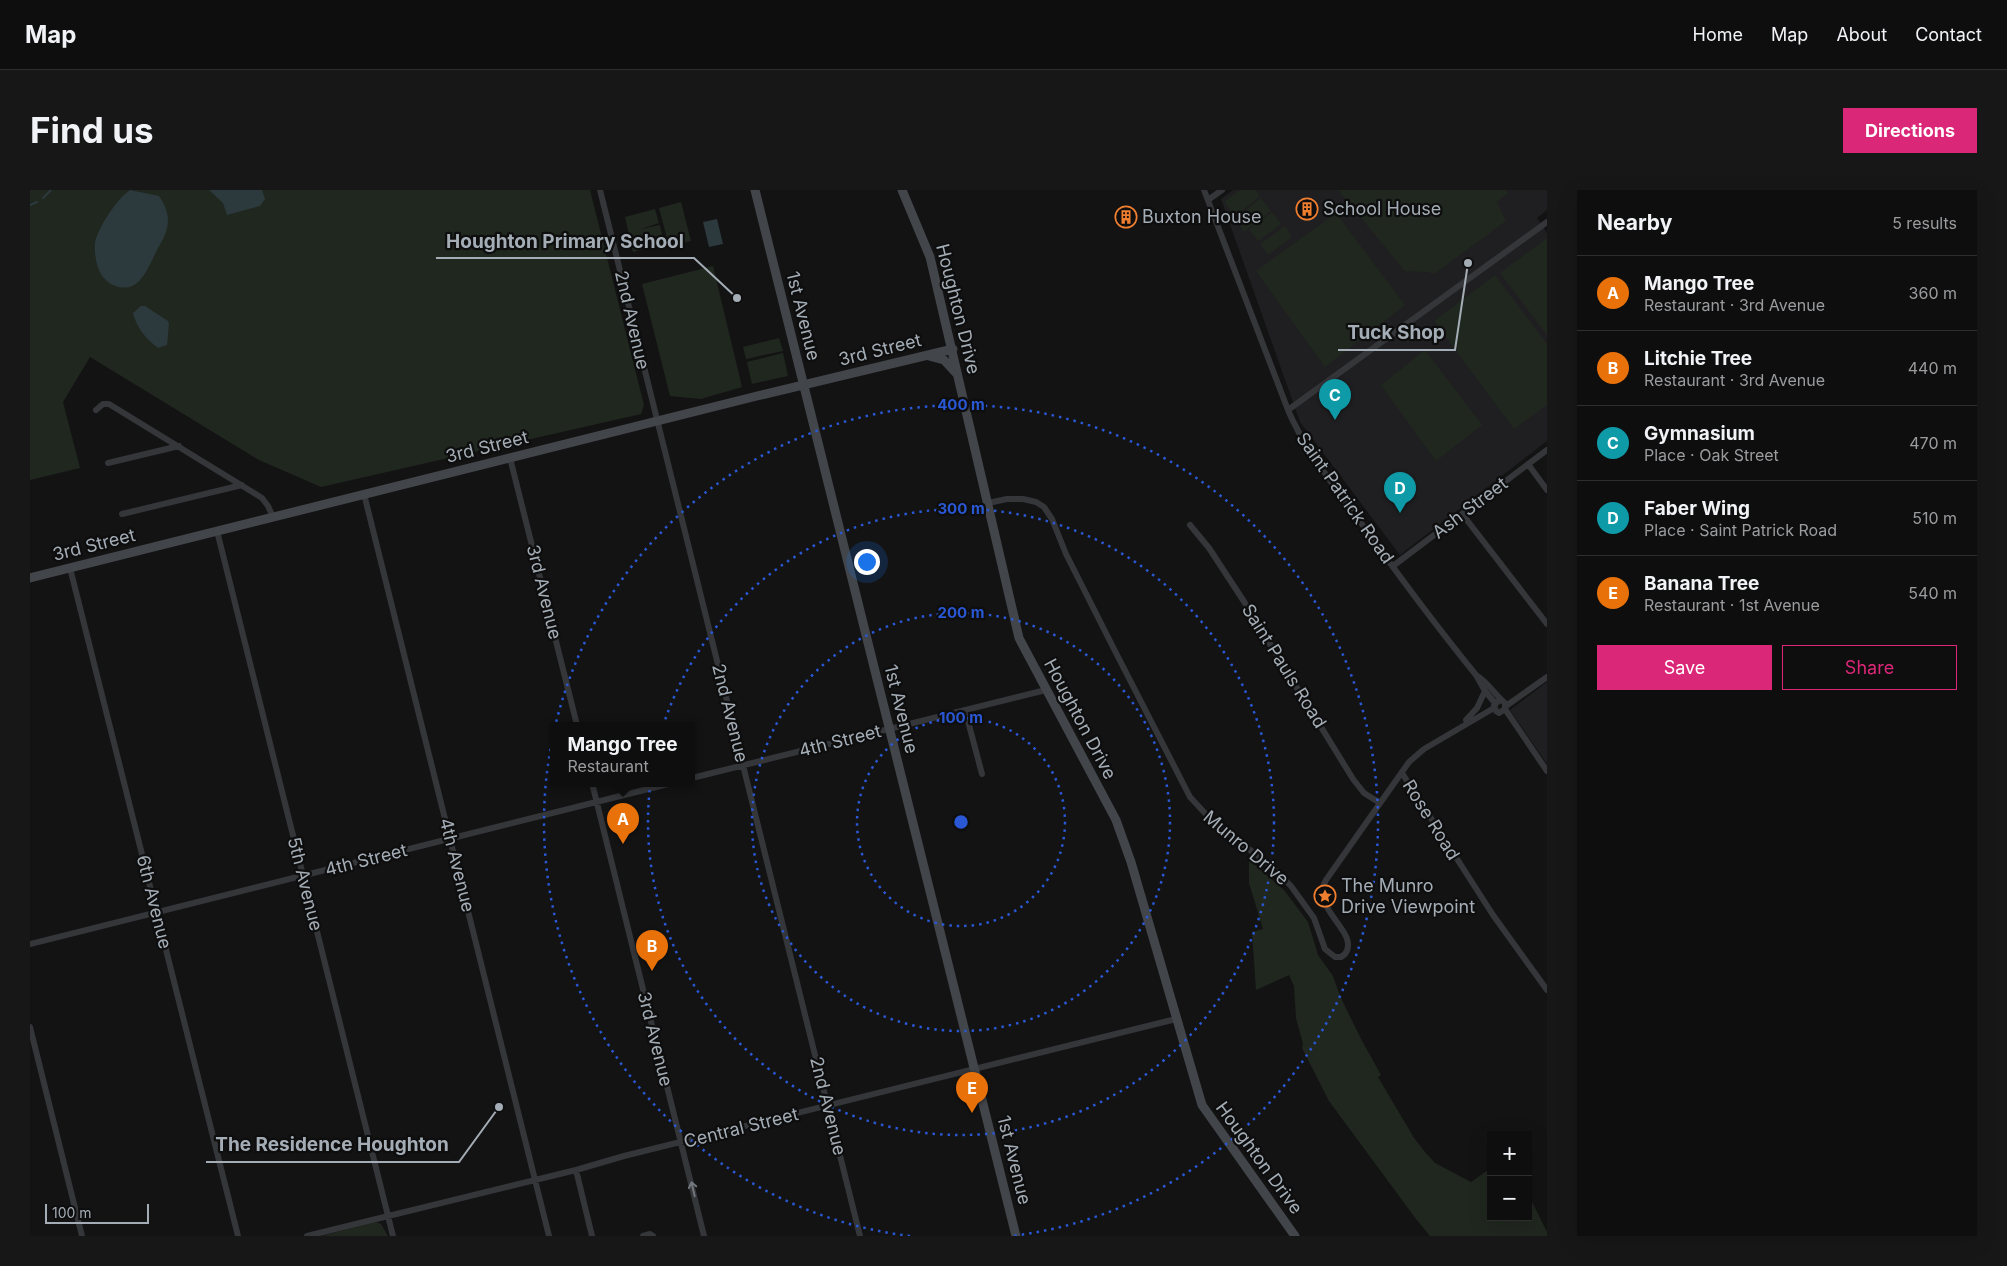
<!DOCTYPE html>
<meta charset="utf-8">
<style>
:root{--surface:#0e0e0f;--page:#171718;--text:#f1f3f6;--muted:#9b9c9e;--line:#2e2e2f;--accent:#db2777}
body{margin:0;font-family:Inter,sans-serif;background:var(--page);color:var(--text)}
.controls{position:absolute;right:15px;bottom:15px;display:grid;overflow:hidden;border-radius:0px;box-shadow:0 5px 20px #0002}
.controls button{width:45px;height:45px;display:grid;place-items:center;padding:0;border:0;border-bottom:1px solid var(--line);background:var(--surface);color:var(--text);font:25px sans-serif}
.scale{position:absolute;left:15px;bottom:12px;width:104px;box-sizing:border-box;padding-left:5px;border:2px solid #a4adb5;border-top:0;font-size:14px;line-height:18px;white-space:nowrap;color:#a4adb5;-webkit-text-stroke:4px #0e0e0f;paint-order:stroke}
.you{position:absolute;left:836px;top:371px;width:18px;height:18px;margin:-12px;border:4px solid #fff;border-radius:50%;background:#1a73e8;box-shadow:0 0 0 8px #1a73e833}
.badge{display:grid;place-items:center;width:32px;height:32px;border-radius:50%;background:var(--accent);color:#fff;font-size:16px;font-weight:700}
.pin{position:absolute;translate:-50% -41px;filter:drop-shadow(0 1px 2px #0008)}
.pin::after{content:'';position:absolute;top:26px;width:18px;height:15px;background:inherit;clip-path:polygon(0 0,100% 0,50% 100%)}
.popup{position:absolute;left:520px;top:532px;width:145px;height:65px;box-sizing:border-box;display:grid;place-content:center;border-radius:0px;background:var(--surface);filter:drop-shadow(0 1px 4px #0005);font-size:16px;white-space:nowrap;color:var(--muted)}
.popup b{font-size:19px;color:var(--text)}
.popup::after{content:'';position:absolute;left:50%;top:100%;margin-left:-10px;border:10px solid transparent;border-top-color:var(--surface)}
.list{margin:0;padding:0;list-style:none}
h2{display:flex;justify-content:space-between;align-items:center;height:65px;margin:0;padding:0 20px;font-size:21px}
h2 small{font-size:16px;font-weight:400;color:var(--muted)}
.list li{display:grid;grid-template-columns:32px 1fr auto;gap:15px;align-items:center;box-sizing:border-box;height:75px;padding:0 20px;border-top:1px solid var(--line)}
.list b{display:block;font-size:19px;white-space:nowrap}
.list p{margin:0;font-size:16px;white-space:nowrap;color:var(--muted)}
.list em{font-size:16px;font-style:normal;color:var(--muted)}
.actions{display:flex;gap:10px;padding:15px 20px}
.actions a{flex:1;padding:11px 0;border:1px solid var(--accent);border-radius:0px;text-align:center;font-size:18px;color:var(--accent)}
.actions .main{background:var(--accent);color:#fff}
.map{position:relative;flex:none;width:1517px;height:1046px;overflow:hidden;border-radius:0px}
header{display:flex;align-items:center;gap:30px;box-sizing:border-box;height:70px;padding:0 25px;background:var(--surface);border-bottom:1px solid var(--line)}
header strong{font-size:24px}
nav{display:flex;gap:28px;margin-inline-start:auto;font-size:18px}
.intro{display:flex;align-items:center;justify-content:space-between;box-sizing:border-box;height:120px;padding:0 30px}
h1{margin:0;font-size:35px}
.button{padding:12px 22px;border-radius:0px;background:var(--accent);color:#fff;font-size:18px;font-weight:700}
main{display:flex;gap:30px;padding:0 30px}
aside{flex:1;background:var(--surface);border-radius:0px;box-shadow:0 5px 20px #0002}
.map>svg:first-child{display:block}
</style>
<header>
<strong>Map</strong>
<nav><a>Home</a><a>Map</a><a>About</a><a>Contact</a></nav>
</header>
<div class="intro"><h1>Find us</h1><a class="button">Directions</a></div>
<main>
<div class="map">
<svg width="1517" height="1046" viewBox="0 0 1517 1046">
<rect width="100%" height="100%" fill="#131314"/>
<path fill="#1f1f21" d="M1203 0H1517V20L1507 28 1517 43V251L1370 365 1270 232 1191 9Z
M1517 492V574L1480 520Z"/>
<path fill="#20271f" d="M0 0H560L614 215 611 224 291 297 229 270 60 167 33 212 50 278 0 290Z
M1210 0H1226L1230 6 1205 26 1194 12Z
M1308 0H1476L1478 3 1467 12 1476 31 1404 84 1398 82 1375 81Z
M1231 8 1241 21 1214 42 1205 29Z
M651 12 661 51 639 56 629 18Z
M625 19 629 33 611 39 630 35 634 54 603 62 595 27Z
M1242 22 1251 34 1228 51 1219 39Z
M1306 23 1375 115 1295 177 1226 81Z
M1255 36 1262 47 1238 65 1230 54Z
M1517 48V145L1470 83Z
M683 76 712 197 671 209 640 206 612 94Z
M1465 85 1517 154V215L1484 239 1404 131Z
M749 148 753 161 716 169 713 157Z
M1395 160 1452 235 1406 271 1351 195Z
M753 163 758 186 722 194 717 172Z
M1219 670 1254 700 1278 732 1288 765 1303 786 1310 806 1330 847 1351 885 1348 887 1384 948 1395 962 1405 973 1441 992 1461 978V1027H1498V1004L1517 1042V1046H1400L1386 1029 1299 911 1272 858 1273 854 1266 828 1264 796 1259 785 1226 800 1222 742 1233 739 1219 693Z
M346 1032 351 1034 358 1046H291Z"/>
<path fill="#2c393d" d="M100 0 129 6C142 25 140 39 128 58 122 69 118 82 109 91 100 101 84 99 75 89 67 82 64 64 65 53 68 37 87 9 100 0Z
M179 0H232L235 9 230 16 197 25 193 13Z
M687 29 693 54 679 57 673 32Z
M111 116H115L138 131 139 134 137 155 128 158C115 148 107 138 103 123Z"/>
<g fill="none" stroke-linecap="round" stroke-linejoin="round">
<path stroke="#2c393d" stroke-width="2" d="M13 8 21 0
M0 15 7 12"/>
<path stroke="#343639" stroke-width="6" d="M570 0 830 1046
M1174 0 1258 220C1274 258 1300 290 1324 323 1363 378 1403 432 1446 485 1458 492 1465 505 1475 513V519L1469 523 1466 521 1464 515 1470 510
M1178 10 1192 0
M66 220 73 214H79L232 308 238 316 243 327
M1258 220 1517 32
M480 268 547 535
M78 273 149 256
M1498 274 1517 300
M334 304 519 1046
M958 313 977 309H993L1006 312 1014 317 1022 329 1036 364 1085 461 1160 607 1184 633 1240 675 1261 696 1284 728 1295 759 1305 767H1311L1315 764C1331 742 1279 719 1296 690L1379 572 1394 559 1464 518
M92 324 212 295
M1433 325 1517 434
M1160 335 1179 358 1213 410 1323 589 1334 603 1350 613
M187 341 363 1046
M1363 376 1517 260
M40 378 208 1046
M1446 485 1455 501 1465 513
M1476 516 1517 487
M1475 519 1517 581
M935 520 952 584
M1436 530 1447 518 1455 501
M1372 583 1463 725 1517 800
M662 588 1016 500
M562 593 674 1046
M0 754 642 593
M0 837 52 1046
M546 980 562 1046
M277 1046 546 980 594 966 1146 829
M613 1046 620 1044 623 1046"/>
<path stroke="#424549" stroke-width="9" d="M725 0 986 1046
M872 0 900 67 989 448 1086 630 1101 672 1172 915 1265 1046
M899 166 914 170 927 184
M0 388 727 206 923 159"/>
</g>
<defs><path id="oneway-shaft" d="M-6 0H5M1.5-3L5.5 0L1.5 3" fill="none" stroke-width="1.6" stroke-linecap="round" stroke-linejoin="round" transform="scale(1.25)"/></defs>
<use stroke="#72777d" href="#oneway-shaft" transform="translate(663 999) rotate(-103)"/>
<g fill="none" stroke="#2a58d4" stroke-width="2.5" stroke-dasharray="2.5 5">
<circle cx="931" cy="632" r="104"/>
<circle cx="931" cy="632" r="209"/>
<circle cx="931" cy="632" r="313"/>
<path d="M880 1046A417 417 0 1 1 982 1046"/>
</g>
<defs>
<g id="building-ring" transform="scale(1.125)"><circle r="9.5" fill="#0e0e0f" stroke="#f07e2f" stroke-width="1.5"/><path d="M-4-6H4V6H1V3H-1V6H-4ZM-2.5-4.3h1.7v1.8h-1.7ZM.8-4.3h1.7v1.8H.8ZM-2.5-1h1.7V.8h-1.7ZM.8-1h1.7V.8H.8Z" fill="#f07e2f"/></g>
<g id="sight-ring" transform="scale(1.125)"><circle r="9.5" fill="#0e0e0f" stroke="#f07e2f" stroke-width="1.5"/><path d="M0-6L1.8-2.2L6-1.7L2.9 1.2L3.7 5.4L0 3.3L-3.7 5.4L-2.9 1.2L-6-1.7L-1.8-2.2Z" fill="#f07e2f"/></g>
</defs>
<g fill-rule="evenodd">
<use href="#building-ring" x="1277" y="19"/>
<use href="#building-ring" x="1096" y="27"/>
<use href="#sight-ring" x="1295" y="706"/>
</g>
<g text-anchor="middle" stroke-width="4.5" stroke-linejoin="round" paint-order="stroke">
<g font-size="18" fill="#a4adb5" stroke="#0e0e0f" text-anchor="start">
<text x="1293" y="25">School House</text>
<text x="1112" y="33">Buxton House</text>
<text x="1311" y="702">The Munro<tspan x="1311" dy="21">Drive Viewpoint</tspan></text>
</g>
<g font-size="18" fill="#a4adb5" stroke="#0e0e0f">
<text transform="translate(928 119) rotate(76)" y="6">Houghton Drive</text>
<text transform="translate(773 126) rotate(76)" y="6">1st Avenue</text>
<text transform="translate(602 130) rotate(77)" y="6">2nd Avenue</text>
<text transform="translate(850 160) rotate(-14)" y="6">3rd Street</text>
<text transform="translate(457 257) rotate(-14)" y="6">3rd Street</text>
<text transform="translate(1315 308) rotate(55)" y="6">Saint Patrick Road</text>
<text transform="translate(1440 318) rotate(-37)" y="6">Ash Street</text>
<text transform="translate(64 355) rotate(-14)" y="6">3rd Street</text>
<text transform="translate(514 402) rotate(76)" y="6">3rd Avenue</text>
<text transform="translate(1254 476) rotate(58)" y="6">Saint Pauls Road</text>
<text transform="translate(871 519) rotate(76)" y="6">1st Avenue</text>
<text transform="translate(700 523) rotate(76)" y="6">2nd Avenue</text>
<text transform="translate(1050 529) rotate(62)" y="6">Houghton Drive</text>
<text transform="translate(810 551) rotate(-14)" y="6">4th Street</text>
<text transform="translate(1401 630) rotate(58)" y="6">Rose Road</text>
<text transform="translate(1216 658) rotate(40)" y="6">Munro Drive</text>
<text transform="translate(336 670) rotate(-14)" y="6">4th Street</text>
<text transform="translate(427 675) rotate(76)" y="6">4th Avenue</text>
<text transform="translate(275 694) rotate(76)" y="6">5th Avenue</text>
<text transform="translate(124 712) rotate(76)" y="6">6th Avenue</text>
<text transform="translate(625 849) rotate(76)" y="6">3rd Avenue</text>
<text transform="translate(798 916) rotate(76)" y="6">2nd Avenue</text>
<text transform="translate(711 938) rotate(-14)" y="6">Central Street</text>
<text transform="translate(1229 968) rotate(54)" y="6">Houghton Drive</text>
<text transform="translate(984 970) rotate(76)" y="6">1st Avenue</text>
</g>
</g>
<circle cx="931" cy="632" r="8" fill="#2a58d4" stroke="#0e0e0f" stroke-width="2.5"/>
<g font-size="15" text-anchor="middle" font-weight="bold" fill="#2a58d4" stroke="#0e0e0f" stroke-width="4.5" stroke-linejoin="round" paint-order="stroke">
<text x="931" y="220">400 m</text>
<text x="931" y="324">300 m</text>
<text x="931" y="428">200 m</text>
<text x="931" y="533">100 m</text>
</g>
<path fill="none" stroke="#a4adb5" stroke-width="2" d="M707 108L664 68H406M1438 73L1425 160H1308M469 917L429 972H176"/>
<g fill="#a4adb5" stroke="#0e0e0f" stroke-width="2">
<circle cx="707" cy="108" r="5"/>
<circle cx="1438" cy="73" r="5"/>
<circle cx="469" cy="917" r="5"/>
</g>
<g font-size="19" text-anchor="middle" font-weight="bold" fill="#a4adb5" stroke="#0e0e0f" stroke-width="4.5" stroke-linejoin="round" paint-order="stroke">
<text x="535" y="58">Houghton Primary School</text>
<text x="1366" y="149">Tuck Shop</text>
<text x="302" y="961">The Residence Houghton</text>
</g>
</svg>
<div class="controls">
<button>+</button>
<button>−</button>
</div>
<div class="scale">100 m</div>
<div class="you"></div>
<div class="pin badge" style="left:593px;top:654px;background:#e8710a">A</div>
<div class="popup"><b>Mango Tree</b>Restaurant</div>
<div class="pin badge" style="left:622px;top:781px;background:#e8710a">B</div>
<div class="pin badge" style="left:1305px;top:230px;background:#0f9aa8">C</div>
<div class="pin badge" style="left:1370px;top:323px;background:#0f9aa8">D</div>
<div class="pin badge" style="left:942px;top:923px;background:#e8710a">E</div>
</div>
<aside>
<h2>Nearby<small>5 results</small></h2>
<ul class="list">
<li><span class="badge" style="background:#e8710a">A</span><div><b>Mango Tree</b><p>Restaurant · 3rd Avenue</p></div><em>360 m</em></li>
<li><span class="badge" style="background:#e8710a">B</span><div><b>Litchie Tree</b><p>Restaurant · 3rd Avenue</p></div><em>440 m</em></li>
<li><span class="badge" style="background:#0f9aa8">C</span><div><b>Gymnasium</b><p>Place · Oak Street</p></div><em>470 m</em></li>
<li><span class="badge" style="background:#0f9aa8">D</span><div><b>Faber Wing</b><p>Place · Saint Patrick Road</p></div><em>510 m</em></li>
<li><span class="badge" style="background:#e8710a">E</span><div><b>Banana Tree</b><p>Restaurant · 1st Avenue</p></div><em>540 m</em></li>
</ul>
<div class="actions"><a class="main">Save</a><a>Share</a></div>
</aside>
</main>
